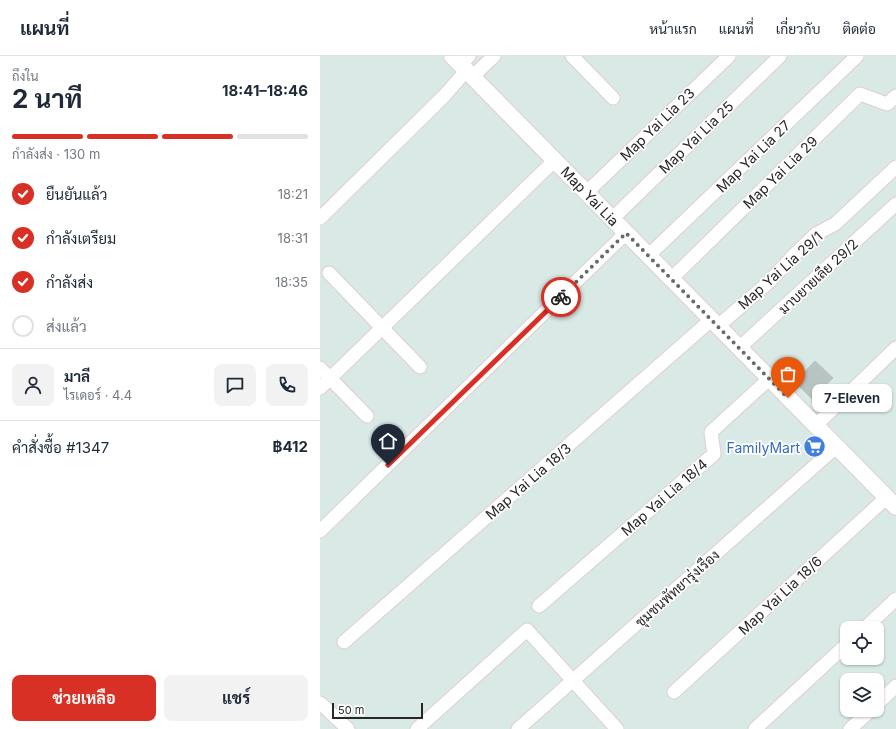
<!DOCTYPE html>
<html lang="th">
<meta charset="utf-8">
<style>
body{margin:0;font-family:Inter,Sarabun,sans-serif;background:#f2f2f3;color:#1f2937;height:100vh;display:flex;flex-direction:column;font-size:15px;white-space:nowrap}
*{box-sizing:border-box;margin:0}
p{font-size:13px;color:#747a83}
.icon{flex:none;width:22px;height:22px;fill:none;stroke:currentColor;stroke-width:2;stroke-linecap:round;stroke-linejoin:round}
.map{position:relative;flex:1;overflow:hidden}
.drawer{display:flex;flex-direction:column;background:#fff;width:320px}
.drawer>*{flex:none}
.buttons{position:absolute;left:520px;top:565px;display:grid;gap:8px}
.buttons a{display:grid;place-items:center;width:44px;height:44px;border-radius:8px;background:#fff;box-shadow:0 1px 3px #0004;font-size:20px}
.scale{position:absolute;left:12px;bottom:10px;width:91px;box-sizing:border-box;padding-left:4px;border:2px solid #272727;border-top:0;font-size:11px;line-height:14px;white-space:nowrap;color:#272727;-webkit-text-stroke:3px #fff;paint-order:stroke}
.pin{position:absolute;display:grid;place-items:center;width:34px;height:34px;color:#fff;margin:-41px -17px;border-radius:50% 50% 50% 0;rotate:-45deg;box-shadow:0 0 4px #0007}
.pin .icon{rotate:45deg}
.courier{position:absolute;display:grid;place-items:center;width:40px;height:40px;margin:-20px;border:3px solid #d93025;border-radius:50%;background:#fff;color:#222;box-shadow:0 1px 5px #0007}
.bubble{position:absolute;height:28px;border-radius:8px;background:#fff;box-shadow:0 1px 3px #0004;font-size:13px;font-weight:700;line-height:28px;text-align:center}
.head em{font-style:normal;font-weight:700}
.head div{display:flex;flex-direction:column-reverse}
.head{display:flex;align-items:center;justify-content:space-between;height:68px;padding:0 12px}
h1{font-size:26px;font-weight:700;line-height:30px}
.bar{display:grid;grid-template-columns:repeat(4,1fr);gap:6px 4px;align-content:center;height:48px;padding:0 12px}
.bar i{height:5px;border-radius:3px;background:#e0e1e3}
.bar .active{background:#d93025}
.bar p{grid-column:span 4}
.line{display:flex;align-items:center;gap:10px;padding:0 12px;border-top:1px solid #e0e1e3}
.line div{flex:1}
.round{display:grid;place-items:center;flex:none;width:42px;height:42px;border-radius:8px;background:#f2f2f3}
ol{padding:0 12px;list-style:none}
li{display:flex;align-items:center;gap:12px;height:44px}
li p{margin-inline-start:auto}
li .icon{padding:4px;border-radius:50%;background:#d93025;color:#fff;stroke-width:4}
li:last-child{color:#747a83}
li i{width:22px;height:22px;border:2px solid #e0e1e3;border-radius:50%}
.primary-button{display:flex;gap:8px;margin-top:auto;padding:8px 12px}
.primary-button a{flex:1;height:46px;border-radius:8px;background:#d93025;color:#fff;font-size:16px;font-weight:700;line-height:46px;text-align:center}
.primary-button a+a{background:#f2f2f3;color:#1f2937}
header{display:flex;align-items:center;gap:24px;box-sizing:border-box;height:56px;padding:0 20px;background:#fff;border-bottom:1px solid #e0e1e3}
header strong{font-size:19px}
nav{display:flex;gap:22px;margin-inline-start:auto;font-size:14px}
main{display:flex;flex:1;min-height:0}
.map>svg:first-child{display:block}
</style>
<header>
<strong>แผนที่</strong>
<nav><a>หน้าแรก</a><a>แผนที่</a><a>เกี่ยวกับ</a><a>ติดต่อ</a></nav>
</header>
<main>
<section class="drawer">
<div class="head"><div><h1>2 นาที</h1><p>ถึงใน</p></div><em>18:41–18:46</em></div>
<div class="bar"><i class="active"></i><i class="active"></i><i class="active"></i><i></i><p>กำลังส่ง · 130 m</p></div>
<ol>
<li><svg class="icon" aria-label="check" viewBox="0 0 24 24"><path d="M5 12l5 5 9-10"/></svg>ยืนยันแล้ว<p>18:21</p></li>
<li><svg class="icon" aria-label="check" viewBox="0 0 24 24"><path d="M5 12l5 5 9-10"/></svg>กำลังเตรียม<p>18:31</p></li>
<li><svg class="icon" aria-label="check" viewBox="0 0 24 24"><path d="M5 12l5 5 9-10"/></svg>กำลังส่ง<p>18:35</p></li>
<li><i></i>ส่งแล้ว</li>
</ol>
<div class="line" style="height:72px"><a class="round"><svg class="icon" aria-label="person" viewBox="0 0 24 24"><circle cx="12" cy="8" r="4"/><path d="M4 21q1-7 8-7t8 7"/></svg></a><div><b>มาลี</b><p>ไรเดอร์ · 4.4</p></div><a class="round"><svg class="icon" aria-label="chat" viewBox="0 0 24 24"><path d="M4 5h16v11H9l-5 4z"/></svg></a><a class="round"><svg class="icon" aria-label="phone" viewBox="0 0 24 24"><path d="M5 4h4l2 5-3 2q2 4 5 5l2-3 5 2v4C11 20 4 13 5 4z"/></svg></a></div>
<div class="line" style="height:52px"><div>คำสั่งซื้อ #1347</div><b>฿412</b></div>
<div class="primary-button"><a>ช่วยเหลือ</a><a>แชร์</a></div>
</section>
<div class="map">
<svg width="576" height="673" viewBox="0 0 576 673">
<rect width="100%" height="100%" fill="#d8e9e6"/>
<path fill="#b8c4c2" stroke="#b2c4c2" d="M495,305L513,322L492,343L475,326Z"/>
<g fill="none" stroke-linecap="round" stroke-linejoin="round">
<defs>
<g id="minor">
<path d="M252,0L293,42"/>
<path d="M141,9L149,0"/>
<path d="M152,21L174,0"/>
<path d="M266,137L409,0"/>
<path d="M0,162L124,40L146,15"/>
<path d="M292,163L460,0"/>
<path d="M328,200L537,0"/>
<path d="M9,217L100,311"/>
<path d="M351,223L540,38L567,48L576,40"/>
<path d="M398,270L449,226L474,199L496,178L515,168L576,111"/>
<path d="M419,292L576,148"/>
<path d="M0,312L47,360"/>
<path d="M0,332L235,104"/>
<path d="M495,370L576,292"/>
<path d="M0,475L306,177"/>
<path d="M219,550L394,398L391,376L449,323"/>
<path d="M545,572L576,543"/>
<path d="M24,586L391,264"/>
<path d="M354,636L566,442"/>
<path d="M0,647L28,673"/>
<path d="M557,648L576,630"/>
<path d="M97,673L207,574L297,673"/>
<path d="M198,673L516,391"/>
<path d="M435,673L527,588"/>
<path d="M530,673L551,654"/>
</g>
<path id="tertiary" d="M132,0L576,451"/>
</defs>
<use href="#minor" stroke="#e0cfce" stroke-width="15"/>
<use href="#tertiary" stroke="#e0cfce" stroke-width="18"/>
<use href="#minor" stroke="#fff" stroke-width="13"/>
<use href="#tertiary" stroke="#fff" stroke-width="16"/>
</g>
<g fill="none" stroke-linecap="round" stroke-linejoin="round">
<path stroke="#656b6a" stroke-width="4" stroke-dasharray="0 7.2" d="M241,241L306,177L468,342"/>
<path stroke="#d93025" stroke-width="5" d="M68,409L241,241"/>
</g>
<defs>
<symbol id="supermarket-disc" viewBox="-11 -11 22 22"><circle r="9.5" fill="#3f7fe0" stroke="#fff"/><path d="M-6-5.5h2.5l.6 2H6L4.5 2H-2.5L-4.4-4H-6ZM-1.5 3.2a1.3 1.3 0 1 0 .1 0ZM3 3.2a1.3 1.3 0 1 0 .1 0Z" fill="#fff"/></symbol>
</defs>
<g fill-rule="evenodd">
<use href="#supermarket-disc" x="482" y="378" width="25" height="25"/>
</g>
<g text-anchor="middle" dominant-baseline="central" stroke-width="3.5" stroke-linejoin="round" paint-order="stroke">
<g font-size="14" fill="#272727" stroke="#fff">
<text transform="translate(337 68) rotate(-44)">Map Yai Lia 23</text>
<text transform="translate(376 81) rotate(-44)">Map Yai Lia 25</text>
<text transform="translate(433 100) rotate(-44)">Map Yai Lia 27</text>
<text transform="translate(460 116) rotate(-44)">Map Yai Lia 29</text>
<text transform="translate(270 140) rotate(46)">Map Yai Lia</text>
<text transform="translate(460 214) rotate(-42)">Map Yai Lia 29/1</text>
<text transform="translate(498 220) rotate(-43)">มาบยายเลีย 29/2</text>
<text transform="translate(208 425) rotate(-41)">Map Yai Lia 18/3</text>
<text transform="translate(344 441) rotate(-41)">Map Yai Lia 18/4</text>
<text transform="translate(357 532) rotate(-42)">ชุมชนพัทยารุ่งเรือง</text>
<text transform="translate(460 539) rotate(-43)">Map Yai Lia 18/6</text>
</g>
<g font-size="14" fill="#366cbe" stroke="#fff" text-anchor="end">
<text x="480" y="391">FamilyMart</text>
</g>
</g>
</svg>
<div class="buttons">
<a><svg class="icon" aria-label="locate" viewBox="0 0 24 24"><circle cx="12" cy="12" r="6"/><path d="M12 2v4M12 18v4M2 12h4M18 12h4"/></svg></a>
<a><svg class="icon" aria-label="layers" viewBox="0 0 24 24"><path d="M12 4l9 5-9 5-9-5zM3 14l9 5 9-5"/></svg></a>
</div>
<div class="scale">50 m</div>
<div class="pin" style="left:468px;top:342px;background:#ea580c"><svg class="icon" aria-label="bag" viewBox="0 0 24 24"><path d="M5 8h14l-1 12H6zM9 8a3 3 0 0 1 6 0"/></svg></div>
<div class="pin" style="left:68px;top:409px;background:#1f2937"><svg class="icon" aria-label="home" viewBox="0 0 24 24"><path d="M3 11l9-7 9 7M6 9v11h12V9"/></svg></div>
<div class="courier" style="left:241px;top:241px"><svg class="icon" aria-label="bike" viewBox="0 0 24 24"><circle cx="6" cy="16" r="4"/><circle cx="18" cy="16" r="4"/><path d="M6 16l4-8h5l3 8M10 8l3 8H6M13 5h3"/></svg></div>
<div class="bubble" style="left:492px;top:328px;width:80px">7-Eleven</div>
</div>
</main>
